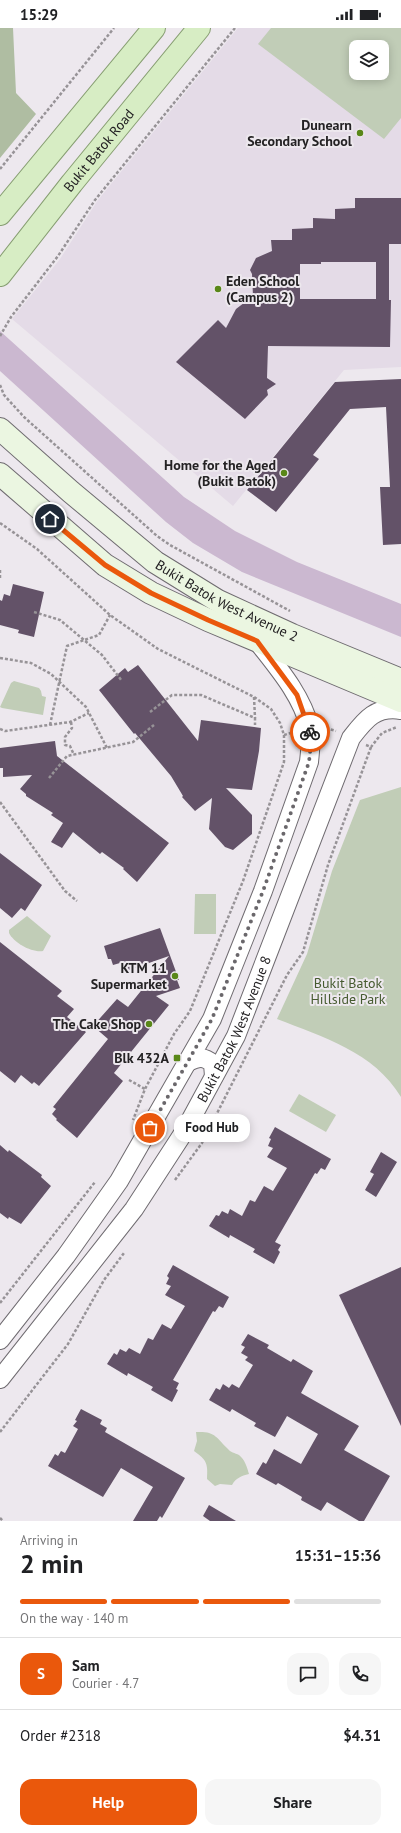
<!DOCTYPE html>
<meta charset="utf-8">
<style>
body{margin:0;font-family:"PT Sans",sans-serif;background:#f6f6f6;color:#202124;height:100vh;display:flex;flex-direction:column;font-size:15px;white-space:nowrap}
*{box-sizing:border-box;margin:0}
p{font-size:13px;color:#757577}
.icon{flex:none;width:22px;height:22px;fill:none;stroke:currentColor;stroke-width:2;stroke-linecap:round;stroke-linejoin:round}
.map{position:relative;height:1493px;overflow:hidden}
.details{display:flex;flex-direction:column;background:#fff;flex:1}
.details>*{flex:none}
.buttons{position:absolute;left:349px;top:12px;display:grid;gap:8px}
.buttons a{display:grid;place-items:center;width:40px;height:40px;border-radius:8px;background:#fff;box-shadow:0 2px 10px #0003;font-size:20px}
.pin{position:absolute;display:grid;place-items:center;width:34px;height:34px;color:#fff;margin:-17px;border:2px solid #fff;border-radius:50%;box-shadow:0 1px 4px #0007}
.courier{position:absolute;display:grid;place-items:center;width:40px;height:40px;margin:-20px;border:3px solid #ea580c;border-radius:50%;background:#fff;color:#222;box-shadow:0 1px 5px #0007}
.bubble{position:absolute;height:28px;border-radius:12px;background:#fff;box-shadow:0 2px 10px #0003;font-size:13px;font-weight:600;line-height:28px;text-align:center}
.overview em{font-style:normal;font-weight:600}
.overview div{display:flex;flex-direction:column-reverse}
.overview{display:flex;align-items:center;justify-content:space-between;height:68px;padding:0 20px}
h1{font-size:26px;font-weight:600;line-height:30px}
.bar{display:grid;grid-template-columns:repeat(4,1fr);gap:6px 4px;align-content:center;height:48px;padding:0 20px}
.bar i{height:5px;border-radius:3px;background:#e0e0e0}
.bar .current{background:#ea580c}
.bar p{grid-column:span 4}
.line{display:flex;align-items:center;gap:10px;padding:0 20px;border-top:1px solid #e0e0e0}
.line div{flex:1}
.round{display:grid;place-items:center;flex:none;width:42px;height:42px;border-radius:12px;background:#f6f6f6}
.cta{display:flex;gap:8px;margin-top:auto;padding:8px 20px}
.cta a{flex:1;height:46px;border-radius:12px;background:#ea580c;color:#fff;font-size:16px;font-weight:600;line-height:46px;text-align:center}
.cta a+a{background:#f6f6f6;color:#202124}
.status{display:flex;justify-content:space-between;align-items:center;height:28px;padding:0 20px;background:#fff;direction:ltr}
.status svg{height:11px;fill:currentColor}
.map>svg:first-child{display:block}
</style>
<div class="status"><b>15:29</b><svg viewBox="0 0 49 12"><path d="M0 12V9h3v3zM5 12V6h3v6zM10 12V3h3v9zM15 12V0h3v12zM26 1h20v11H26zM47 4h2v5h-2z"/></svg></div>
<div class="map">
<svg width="401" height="1493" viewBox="0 0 401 1493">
<rect width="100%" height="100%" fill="#ede8ee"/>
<path fill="#e4dbe7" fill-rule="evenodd" d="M238,0H401V339L344,342L233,478L12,291L60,231L98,172ZM356,19H382V45H356Z"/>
<g fill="#c1cdb7" fill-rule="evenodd">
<path d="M271,0H401V90L384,111L258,16ZM356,19H382V45H356Z"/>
<path d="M14,653L39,660L41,663L42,668L46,669L43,687L2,680L0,679L11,655Z"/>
<path d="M401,759V1069C374,1024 323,1009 277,991L307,926L332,843L360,772Z"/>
<path d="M195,866H216V906H194Z"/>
<path d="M27,888L51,908L43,923C32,925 14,915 9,905V902Z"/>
<path d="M299,1066L336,1087L326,1104L289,1083Z"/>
<path d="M196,1404C215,1403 216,1409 228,1421C230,1424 235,1425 239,1427C245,1432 247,1439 249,1446C241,1448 236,1450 232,1457L220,1456L215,1458L207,1451C208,1436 207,1432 194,1423L197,1413Z"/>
</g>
<path fill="#afbda2" d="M0,0H13L16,65L36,86L0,130Z"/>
<path fill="#cbb8d0" d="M0,303L184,469L235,503L297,534L401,576V609L242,544L193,515L166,494L0,343Z"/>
<g fill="#635268" fill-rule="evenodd">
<path d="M355,170H401V216H389V272H391L390,319L268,318L267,350L276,356L267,362L268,367L245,391L176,334L218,292L226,300L236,281L253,268L252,246L250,242L256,230L272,223L271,212H292V201L313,200V190L335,191V181L355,180ZM321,234H376V271H300V236H321Z"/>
<path d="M401,351V516L383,517L380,459H390L386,379L350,381L313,427L319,431L276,484L247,462L335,354Z"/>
<path d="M13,556L44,564L34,609L18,605L19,602L0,597V572L2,573L4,566L10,568Z"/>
<path d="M138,637L198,713L201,692L261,700L259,723L252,762L226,760L252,787V806L233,822L225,819L209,801L212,770L195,783L182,769L183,768L171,748L135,705L134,706L99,662L125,640L128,644Z"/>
<path d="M55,713L57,728L169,815L137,854L123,841L124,840L102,824L100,826L73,804L62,820L51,814L63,795L51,787L53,785L26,768V766L20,761L32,747L3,749V740H0V720Z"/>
<path d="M0,825L42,857L25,883L21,880L12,890L0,880Z"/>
<path d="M160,900L179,952H177L180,960L156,968L169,977L114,1045L123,1053L77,1110L56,1092L57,1091L52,1086L56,1081L53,1079L108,1011L93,998L117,971L128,979L169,928L123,944L120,935L113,937L111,931H108L104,918Z"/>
<path d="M0,914L62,963L57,968L74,981L67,989L86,1004L39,1058L34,1054L32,1056L21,1047L15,1055L0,1043Z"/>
<path d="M275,1099L331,1131L325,1142L321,1140L317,1146L315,1145L275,1214L281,1217L278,1222L280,1224L274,1236L253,1224L255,1221L230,1207L229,1210L209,1198L216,1187L219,1188L222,1183L228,1186L230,1181L242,1188L250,1172L255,1174L264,1158L273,1163L287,1140L267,1129L273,1120L268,1118L271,1111L269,1110Z"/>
<path d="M0,1117L8,1124L9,1122L42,1147L41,1149L51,1158L21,1196L9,1189L8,1191L0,1185Z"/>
<path d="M381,1124L397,1134L376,1169L365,1162L374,1146L370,1144Z"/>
<path d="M173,1237L229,1269L223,1280L219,1278L215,1284L213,1283L173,1352L179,1355L176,1361L178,1362L172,1374L151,1362L153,1359L128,1345L127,1348L107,1336L114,1325L117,1327L120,1321L126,1324L129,1320L140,1326L148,1310L153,1312L162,1296L171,1301L185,1278L165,1267L171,1258L166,1256L169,1250L167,1248Z"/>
<path d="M401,1239V1398L339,1267Z"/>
<path d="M248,1306L269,1317L267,1320L291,1334L293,1331L313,1343L301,1365L359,1398L344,1422L390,1448L364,1493H359L327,1474L321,1483L301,1472L302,1469L278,1455L276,1457L256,1446L263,1434L266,1436L274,1421L301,1436L318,1406L287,1388L275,1409L254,1398L256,1395L232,1381L230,1384L209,1372L216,1360L220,1362L223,1356L229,1360L232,1356L239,1360L253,1337L245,1332L248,1329L241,1325L245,1319L241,1317Z"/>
<path d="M81,1381L102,1392L100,1396L107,1400L105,1404L185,1450L162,1490L160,1488L157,1493H133L153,1459L121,1440L103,1469L48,1438L55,1426L58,1428L61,1423L65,1425L78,1401L73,1398L77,1393L75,1392Z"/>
<path d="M209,1477L236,1493H210L203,1488Z"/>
</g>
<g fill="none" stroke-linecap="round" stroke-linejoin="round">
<defs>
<g id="street">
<path d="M188,1034C199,1029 204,1028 213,1036L214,1048"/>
<path d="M0,1312L66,1228L119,1153L212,991L263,863L309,734C310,723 312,711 310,700C301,666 278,640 257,613"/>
<path id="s1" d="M0,1351L134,1181L184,1104L236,1008L351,710C365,692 375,678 401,682"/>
</g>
<g id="secondary">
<path id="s2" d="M0,401L71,464L155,534L218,573L292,607L401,652"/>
<path d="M0,446L105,537L151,565L208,592L401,673"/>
</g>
<g id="primary">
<path d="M0,186L154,0"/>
<path id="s3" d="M0,247L72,155L199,0"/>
</g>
</defs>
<use href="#street" stroke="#6f6b70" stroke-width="20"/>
<use href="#secondary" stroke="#6f6b70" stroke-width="24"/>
<use href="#primary" stroke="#879e72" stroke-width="24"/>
<g stroke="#979397" stroke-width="2.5" stroke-dasharray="3 2" stroke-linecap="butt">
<path d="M0,141L114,0"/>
<path d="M0,308L11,289L58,228L95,172L235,0"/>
<path d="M0,357L4,367L24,389L157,508L170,517L290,583"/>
<path d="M0,495L37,521L110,587L158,621L254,669L271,681L280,695L284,707V734L243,853L190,983L174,1006L145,1061L133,1092"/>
<path d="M0,542V550"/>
<path d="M34,584L60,592L102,627L122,653"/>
<path d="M0,630L31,635L51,646L86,679L107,720"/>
<path d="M254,669L255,690"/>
<path d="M150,684L172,667H201L255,690V697"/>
<path d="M71,694L72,700L65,709V717L70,718L74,727"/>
<path d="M50,697L67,618L99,607L110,587"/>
<path d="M326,700L336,703"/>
<path d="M0,701L5,703L70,694L89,685"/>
<path d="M284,707L294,704"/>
<path d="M366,717L371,719L382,705L397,699"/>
<path d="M49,750L67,728L133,714L154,697"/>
<path d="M0,774L65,863L77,873"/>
<path d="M129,1052L145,1061"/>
<path d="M175,1152L202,1115L287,947L303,924L328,837L371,719"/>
<path d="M0,1275L95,1154"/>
<path d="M0,1404L68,1316L104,1252L124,1225"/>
<path d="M0,1490L3,1493"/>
</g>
<use href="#street" stroke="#fff" stroke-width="18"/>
<use href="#secondary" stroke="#ebf6e1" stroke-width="22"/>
<use href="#primary" stroke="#d7edc4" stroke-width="22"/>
</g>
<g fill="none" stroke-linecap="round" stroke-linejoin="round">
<path stroke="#6a676b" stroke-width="4" stroke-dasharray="0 7.2" d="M150,1100L212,991L263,863L309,734L311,715L310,704"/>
<path stroke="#ea580c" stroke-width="5" d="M50,491L105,537L151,565L208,592L257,613L297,667L310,704"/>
</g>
<g fill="#598718" stroke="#ede8ee" stroke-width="1.5">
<circle cx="360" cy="105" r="4"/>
<circle cx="218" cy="261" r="4"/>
<circle cx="284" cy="445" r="4"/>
<circle cx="175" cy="948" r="4"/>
<circle cx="149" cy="996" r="4"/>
<rect x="173" y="1026" width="8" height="8" rx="2"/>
</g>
<g text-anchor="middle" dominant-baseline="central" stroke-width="4" stroke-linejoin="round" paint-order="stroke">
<g font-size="14" font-weight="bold" fill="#242224" stroke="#ede8ee" text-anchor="end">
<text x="352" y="97">Dunearn<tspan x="352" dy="16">Secondary School</tspan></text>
<text x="226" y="253" text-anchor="start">Eden School<tspan x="226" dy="16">(Campus 2)</tspan></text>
<text x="276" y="437">Home for the Aged<tspan x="276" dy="16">(Bukit Batok)</tspan></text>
<text x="167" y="940">KTM 11<tspan x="167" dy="16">Supermarket</tspan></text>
<text x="141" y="996">The Cake Shop</text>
<text x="169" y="1030">Blk 432A</text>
</g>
<g font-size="14" fill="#242224" stroke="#ede8ee">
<text stroke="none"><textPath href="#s3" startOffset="159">Bukit Batok Road</textPath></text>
<text stroke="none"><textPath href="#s2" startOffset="286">Bukit Batok West Avenue 2</textPath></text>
<text stroke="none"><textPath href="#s1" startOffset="423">Bukit Batok West Avenue 8</textPath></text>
</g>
<g font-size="14" fill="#465b30" stroke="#ede8ee">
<text x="348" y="955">Bukit Batok<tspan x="348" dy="16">Hillside Park</tspan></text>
</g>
</g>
</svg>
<div class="buttons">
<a><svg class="icon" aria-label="layers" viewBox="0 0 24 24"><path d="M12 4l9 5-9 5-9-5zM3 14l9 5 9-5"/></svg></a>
</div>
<div class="pin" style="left:150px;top:1100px;background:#ea580c"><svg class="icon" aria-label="bag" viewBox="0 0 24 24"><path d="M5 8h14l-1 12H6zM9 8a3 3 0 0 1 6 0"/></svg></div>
<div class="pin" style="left:50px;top:491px;background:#1f2937"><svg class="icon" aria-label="home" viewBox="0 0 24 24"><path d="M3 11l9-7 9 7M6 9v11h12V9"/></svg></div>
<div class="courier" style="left:310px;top:704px"><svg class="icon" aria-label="bike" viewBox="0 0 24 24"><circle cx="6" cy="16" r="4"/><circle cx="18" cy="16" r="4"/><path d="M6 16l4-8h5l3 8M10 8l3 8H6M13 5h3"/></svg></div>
<div class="bubble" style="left:174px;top:1086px;width:76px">Food Hub</div>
</div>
<section class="details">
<div class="overview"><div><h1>2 min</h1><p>Arriving in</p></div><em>15:31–15:36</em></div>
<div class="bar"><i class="current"></i><i class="current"></i><i class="current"></i><i></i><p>On the way · 140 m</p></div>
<div class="line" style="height:72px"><b class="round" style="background:#ea580c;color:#fff">S</b><div><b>Sam</b><p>Courier · 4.7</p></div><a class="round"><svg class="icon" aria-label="chat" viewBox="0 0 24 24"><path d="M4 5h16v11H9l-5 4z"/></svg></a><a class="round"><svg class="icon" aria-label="phone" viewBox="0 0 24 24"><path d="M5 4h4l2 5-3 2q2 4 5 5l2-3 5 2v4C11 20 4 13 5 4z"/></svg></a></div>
<div class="line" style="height:52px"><div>Order #2318</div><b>$4.31</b></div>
<div class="cta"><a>Help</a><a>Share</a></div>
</section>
